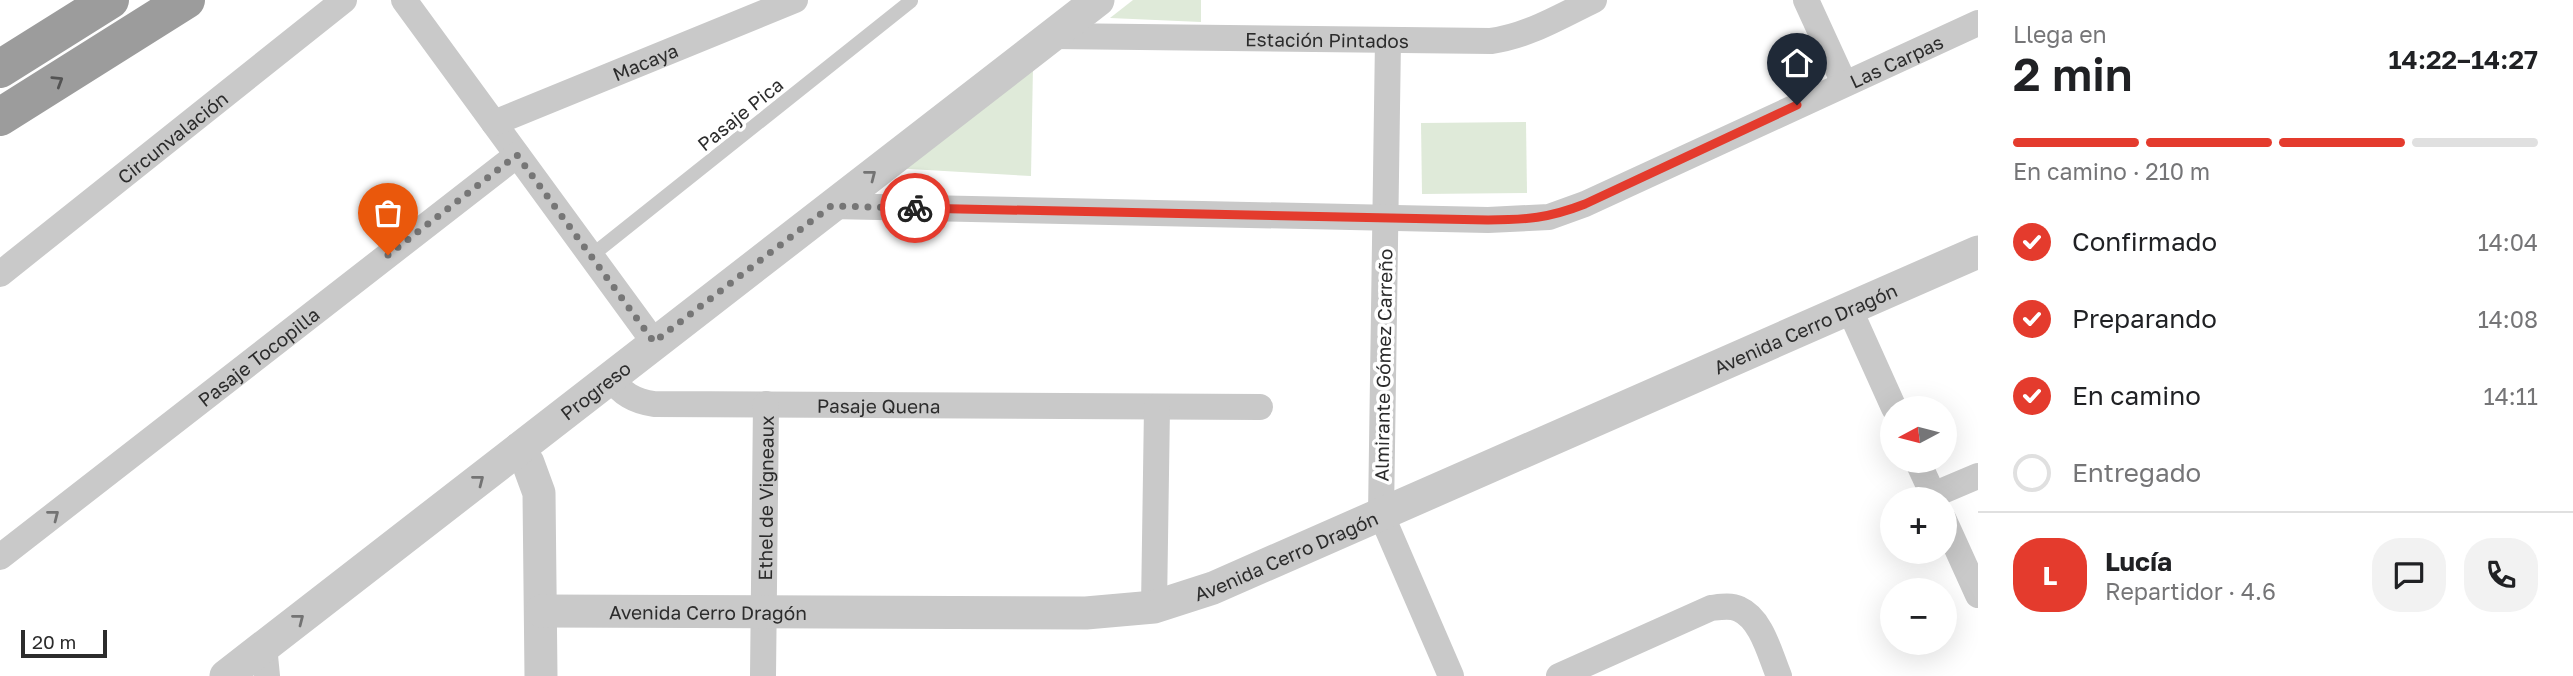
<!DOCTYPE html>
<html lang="es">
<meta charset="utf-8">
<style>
body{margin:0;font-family:"Golos Text",sans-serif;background:#f2f2f2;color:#202124;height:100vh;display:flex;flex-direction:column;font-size:26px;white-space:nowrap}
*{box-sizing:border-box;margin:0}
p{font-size:23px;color:#757577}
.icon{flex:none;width:38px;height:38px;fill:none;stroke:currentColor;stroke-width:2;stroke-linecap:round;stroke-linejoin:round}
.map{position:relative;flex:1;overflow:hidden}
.side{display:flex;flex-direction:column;background:#fff;width:595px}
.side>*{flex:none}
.needle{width:46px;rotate:263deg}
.controls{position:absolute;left:1880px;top:396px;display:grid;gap:14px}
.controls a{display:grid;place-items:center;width:77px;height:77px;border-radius:50%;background:#fff;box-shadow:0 7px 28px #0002;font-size:35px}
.scale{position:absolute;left:21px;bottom:18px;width:86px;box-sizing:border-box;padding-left:7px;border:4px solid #2c2c2c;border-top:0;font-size:19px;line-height:24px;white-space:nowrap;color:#2c2c2c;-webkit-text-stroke:5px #fff;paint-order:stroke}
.pin{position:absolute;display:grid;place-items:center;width:60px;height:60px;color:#fff;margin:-72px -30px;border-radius:50% 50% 50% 0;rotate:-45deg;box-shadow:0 0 7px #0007}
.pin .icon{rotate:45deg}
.courier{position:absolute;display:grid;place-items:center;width:70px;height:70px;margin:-35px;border:5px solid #e43b2d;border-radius:50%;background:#fff;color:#222;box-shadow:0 2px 9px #0007}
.overview em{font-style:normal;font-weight:600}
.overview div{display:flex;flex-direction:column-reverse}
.overview{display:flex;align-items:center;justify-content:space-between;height:119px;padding:0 35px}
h1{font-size:46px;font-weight:600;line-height:52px}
.bar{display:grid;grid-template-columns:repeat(4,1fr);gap:10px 7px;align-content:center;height:84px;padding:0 35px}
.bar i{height:9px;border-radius:5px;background:#e0e0e0}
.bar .current{background:#e43b2d}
.bar p{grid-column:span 4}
.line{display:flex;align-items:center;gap:18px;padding:0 35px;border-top:2px solid #e0e0e0}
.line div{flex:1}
.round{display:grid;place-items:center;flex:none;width:74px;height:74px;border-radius:28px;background:#f2f2f2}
ol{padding:0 35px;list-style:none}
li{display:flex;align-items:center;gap:21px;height:77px}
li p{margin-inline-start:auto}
li .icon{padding:7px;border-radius:50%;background:#e43b2d;color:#fff;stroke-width:4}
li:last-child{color:#757577}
li i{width:38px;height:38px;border:4px solid #e0e0e0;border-radius:50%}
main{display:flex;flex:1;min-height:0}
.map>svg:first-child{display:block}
</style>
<main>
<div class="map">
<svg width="1978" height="676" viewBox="0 0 1978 676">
<rect width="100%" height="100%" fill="#fff"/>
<g fill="#dfead9">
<path d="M1133,0H1201V22L1110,18Z"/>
<path d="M1033,66L1031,176L892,168Z"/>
<path d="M1526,122L1527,193L1422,194L1421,123Z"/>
</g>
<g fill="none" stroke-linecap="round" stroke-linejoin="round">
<path stroke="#c9c9c9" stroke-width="14" d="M591,256L911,1"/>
<g stroke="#c9c9c9" stroke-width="26">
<path d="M404,0L654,342"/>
<path d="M1806,0L1844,83"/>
<path id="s1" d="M1052,36L1491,41C1528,36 1561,16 1594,0"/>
<path d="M1388,40L1381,514L1451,676"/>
<path id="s2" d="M494,123L795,0"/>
<path id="s3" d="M831,206L1488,220L1549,217L1585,204L1978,23"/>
<path id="s4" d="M0,274L344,0"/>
<path d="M1849,308L1894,408"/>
<path id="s5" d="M610,377C622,394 634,401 654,404L1260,407"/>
<path d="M1917,460L1935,499"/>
<path d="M1933,495L1978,476"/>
<path d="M1944,520L1978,595"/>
<path id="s6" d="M0,557L517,155"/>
<path d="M1154,607L1157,407"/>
<path d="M264,646L267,676"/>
<path id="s7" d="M763,676L766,404"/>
<path d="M1559,676L1711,608C1720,607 1731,605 1739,609C1762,619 1770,655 1779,676"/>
</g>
<g stroke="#c9c9c9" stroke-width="33">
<path d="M519,449L528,463L539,493L541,676"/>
<path id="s8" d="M542,611L1086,613L1154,607L1213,588L1978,252"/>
<path id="s9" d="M226,676L1098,0"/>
</g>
<g stroke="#9c9c9c" stroke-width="38">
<path d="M0,69L110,0"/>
<path d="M0,117L186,0"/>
</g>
</g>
<defs><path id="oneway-chevron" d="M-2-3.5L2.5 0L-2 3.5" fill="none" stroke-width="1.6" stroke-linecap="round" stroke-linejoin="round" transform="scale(1.75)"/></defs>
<use stroke="#535353" href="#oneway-chevron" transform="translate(58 81) rotate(-32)"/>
<g stroke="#737373">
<use href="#oneway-chevron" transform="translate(871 175) rotate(-38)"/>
<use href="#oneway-chevron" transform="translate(479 480) rotate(-38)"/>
<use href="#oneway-chevron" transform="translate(54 515) rotate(-38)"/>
<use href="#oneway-chevron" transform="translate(299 619) rotate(-38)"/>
</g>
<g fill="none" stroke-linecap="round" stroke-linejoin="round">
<path stroke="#767676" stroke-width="7" stroke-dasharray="0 12.6" d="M388,255L517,155L654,342L831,206L915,208"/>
<path stroke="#e43b2d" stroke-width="9" d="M915,208L1488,220C1526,220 1549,218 1585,204L1797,105"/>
</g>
<g text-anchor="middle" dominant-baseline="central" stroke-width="7" stroke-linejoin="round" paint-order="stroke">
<g font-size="19" fill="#2c2c2c" stroke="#fff">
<text stroke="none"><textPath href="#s1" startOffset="275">Estación Pintados</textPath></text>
<text stroke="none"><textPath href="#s3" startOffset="1099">Las Carpas</textPath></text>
<text stroke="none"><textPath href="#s2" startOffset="163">Macaya</textPath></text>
<text transform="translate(740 114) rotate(-39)">Pasaje Pica</text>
<text stroke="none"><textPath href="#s4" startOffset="220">Circunvalación</textPath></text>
<text stroke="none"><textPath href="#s8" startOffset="1321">Avenida Cerro Dragón</textPath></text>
<text stroke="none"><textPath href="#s6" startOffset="327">Pasaje Tocopilla</textPath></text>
<text transform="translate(1383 365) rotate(-89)">Almirante Gómez Carreño</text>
<text stroke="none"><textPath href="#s9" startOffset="467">Progreso</textPath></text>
<text stroke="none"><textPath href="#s5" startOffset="278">Pasaje Quena</textPath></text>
<text stroke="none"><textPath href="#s7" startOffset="178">Ethel de Vigneaux</textPath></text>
<text stroke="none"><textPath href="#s8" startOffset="754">Avenida Cerro Dragón</textPath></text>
<text stroke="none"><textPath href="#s8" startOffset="166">Avenida Cerro Dragón</textPath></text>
</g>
</g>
</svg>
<div class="controls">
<a><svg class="needle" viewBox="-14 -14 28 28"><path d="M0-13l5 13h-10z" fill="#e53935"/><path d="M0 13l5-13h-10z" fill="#757577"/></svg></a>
<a>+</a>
<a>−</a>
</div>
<div class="scale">20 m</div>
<div class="pin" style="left:388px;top:255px;background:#ea580c"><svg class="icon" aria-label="bag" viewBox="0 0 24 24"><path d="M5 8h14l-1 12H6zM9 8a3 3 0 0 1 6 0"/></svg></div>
<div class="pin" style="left:1797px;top:105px;background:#1f2937"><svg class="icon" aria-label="home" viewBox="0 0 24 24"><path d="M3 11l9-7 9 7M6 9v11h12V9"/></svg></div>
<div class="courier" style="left:915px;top:208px"><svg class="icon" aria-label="bike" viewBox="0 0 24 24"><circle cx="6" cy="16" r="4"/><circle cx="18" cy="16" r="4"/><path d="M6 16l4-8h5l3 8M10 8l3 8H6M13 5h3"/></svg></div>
</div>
<section class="side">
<div class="overview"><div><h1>2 min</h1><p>Llega en</p></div><em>14:22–14:27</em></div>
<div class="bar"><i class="current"></i><i class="current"></i><i class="current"></i><i></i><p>En camino · 210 m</p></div>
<ol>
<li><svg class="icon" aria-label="check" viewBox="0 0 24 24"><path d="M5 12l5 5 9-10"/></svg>Confirmado<p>14:04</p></li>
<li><svg class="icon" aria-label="check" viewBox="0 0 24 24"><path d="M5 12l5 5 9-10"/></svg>Preparando<p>14:08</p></li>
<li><svg class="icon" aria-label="check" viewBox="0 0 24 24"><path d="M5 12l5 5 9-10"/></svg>En camino<p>14:11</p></li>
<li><i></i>Entregado</li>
</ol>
<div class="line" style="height:126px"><b class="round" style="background:#e43b2d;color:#fff">L</b><div><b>Lucía</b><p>Repartidor · 4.6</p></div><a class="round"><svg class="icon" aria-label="chat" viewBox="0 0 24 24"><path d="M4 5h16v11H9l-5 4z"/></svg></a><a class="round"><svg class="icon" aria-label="phone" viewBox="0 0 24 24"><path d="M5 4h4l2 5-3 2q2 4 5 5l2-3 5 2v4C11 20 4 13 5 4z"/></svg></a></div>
</section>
</main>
